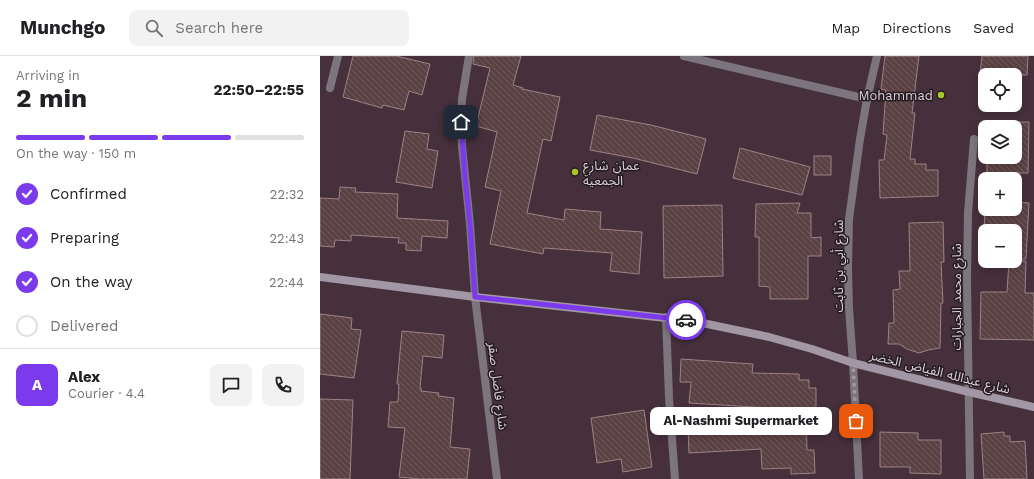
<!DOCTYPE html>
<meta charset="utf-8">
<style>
body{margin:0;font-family:"Work Sans","Noto Sans Arabic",sans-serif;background:#f2f2f2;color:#202124;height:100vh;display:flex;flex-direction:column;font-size:15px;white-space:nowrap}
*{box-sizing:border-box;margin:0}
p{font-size:13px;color:#757577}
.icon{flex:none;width:22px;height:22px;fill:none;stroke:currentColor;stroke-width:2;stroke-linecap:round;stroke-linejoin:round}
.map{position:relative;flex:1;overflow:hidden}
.sheet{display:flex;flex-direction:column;background:#fff;width:320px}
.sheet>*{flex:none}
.tools{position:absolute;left:658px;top:12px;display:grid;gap:8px}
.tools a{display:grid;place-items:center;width:44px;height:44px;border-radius:8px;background:#fff;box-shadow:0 2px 6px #0003;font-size:20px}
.pin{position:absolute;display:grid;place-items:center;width:34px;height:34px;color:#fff;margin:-17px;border-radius:8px;box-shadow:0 2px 6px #0006}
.courier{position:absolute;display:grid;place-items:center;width:40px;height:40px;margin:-20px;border:3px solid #7c3aed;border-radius:50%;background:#fff;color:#222;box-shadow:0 1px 5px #0007}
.bubble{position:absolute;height:28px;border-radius:8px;background:#fff;box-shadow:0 2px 6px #0003;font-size:13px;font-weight:700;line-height:28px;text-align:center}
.overview em{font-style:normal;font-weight:700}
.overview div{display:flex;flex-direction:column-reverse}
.overview{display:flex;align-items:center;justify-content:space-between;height:68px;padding:0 16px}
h1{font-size:26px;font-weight:700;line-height:30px}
.bar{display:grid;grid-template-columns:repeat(4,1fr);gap:6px 4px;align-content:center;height:48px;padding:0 16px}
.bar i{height:5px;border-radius:3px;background:#e0e0e0}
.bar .current{background:#7c3aed}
.bar p{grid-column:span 4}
.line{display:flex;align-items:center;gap:10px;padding:0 16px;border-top:1px solid #e0e0e0}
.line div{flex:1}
.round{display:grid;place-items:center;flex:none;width:42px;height:42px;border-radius:8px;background:#f2f2f2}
ol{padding:0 16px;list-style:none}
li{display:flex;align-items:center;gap:12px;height:44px}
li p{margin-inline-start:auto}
li .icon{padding:4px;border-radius:50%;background:#7c3aed;color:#fff;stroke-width:4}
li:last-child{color:#757577}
li i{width:22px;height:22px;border:2px solid #e0e0e0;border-radius:50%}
header{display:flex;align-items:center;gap:24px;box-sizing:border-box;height:56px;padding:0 20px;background:#fff;border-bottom:1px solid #e0e0e0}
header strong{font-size:19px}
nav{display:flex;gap:22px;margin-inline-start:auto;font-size:14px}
.search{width:280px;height:36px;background:#f2f2f2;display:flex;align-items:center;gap:10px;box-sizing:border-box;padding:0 14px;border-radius:8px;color:#757577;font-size:15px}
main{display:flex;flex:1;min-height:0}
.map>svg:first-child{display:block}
</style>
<header>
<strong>Munchgo</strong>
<div class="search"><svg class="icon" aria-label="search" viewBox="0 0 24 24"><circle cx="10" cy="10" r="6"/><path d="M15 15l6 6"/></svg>Search here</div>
<nav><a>Map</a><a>Directions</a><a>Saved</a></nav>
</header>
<main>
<section class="sheet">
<div class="overview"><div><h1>2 min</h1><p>Arriving in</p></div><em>22:50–22:55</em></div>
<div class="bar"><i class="current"></i><i class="current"></i><i class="current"></i><i></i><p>On the way · 150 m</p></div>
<ol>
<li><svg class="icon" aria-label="check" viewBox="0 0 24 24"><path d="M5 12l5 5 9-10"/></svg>Confirmed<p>22:32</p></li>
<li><svg class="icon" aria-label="check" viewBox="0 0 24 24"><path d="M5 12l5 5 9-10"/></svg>Preparing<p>22:43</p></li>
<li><svg class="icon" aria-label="check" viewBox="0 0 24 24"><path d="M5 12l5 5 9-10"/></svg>On the way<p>22:44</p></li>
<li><i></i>Delivered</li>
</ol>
<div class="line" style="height:72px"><b class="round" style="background:#7c3aed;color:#fff">A</b><div><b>Alex</b><p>Courier · 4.4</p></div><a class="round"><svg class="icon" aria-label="chat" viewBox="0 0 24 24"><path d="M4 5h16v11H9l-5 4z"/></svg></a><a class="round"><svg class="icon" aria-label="phone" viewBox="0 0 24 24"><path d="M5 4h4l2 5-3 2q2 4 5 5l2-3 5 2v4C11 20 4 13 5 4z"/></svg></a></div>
</section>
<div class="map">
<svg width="714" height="423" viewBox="0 0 714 423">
<defs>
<pattern id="building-back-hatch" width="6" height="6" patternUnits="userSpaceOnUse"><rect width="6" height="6" fill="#5a4143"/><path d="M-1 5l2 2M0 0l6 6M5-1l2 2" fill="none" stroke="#715b5d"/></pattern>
</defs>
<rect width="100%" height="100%" fill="#45303c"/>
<g fill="url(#building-back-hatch)" stroke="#9f8285">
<path d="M33,0H76L110,8L102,39L89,35L84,54L63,49L62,52L23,41Z"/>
<path d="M154,0H201L193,29L203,32L202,33L240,41L231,85L223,83L207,157L244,164L245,153L281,156L280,173L322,176L319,218L290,215L292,197L224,192L223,198L170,188L181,135L165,131L177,76L156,70L170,12L153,8Z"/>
<path d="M565,0H599L592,57H595L590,103H595V108H606V114H618V140L560,142L559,104H564L567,79L563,78L566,34L561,33Z"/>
<path d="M662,0H708L707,19H660Z"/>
<path d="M277,59L331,69L386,83L377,118L313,102L270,94Z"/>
<path d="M695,66H709L708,117H667V101H695Z"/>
<path d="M85,75L109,78L107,93L118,95L112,132L76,126Z"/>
<path d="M420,92L490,111L482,139L413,122Z"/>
<rect x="494" y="100" width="17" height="19"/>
<path d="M20,131L36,132L35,136L78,138L77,162L128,165L127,182L102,180L101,195L86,194V187H78L79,182L31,179V185L15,184L14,191L0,190V142L19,143Z"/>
<path d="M695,146L709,147L706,203H695V175H664L665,153H695Z"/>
<path d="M480,147L477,157H491V182L501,181V200H488V243H450V231L439,230V181H435L436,148Z"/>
<path d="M402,149L403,220L344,222L343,150Z"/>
<path d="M623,166L624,206H621L623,247H621L620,292L608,294L599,297L587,293L579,288H568L569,267H574L573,234L580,233L579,215H590L589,167Z"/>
<path d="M689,205H706L705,237H714V284L660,283L661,236H687Z"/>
<path d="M0,258L32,262L31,273L41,274L34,322L0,318Z"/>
<path d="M82,275L124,279L122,302L103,300L100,332H101V335L119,337L118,340L134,342L130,391L150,393L147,423H99L79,421L85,372L68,371L70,346H78L79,328H77Z"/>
<path d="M361,303L433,308L432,317L479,318V324H489V332H496V359H486L487,394H494L495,417L471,418V412L442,413L441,393L369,397L368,372L450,366V352L369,347L371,326H360Z"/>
<path d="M0,343L33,344L30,423H0Z"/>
<path d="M324,354L332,411L303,416L301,403L277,407L271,362Z"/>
<path d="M560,376L598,377V384H621V418L590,417V411H560Z"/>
<path d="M684,376V380H690V386L705,385L707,423H664L661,378Z"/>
</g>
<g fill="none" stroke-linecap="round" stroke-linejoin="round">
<g stroke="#7c757e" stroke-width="8">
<path d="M149,0L142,43L141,66L142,90L150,168L155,241L177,423"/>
<path d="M364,0L547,43"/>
<path d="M10,32L18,0"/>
<path d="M346,261L349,342L355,423"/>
<path d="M539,423L533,307L529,252L528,212L529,163L540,83L547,43L557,0"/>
<path d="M650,423L647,224L648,157L654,83"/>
</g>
<path stroke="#a297a5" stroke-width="8" d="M0,221L155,241L373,265L449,281L492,293L533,307L649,336L714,351"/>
</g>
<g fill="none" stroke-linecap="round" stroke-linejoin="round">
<path stroke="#a6979f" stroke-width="4" stroke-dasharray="0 7.2" d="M366,264C423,272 479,288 533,307L536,365"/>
<path stroke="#7c3aed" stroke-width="5" d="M141,66L145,122L150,168L155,241L366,264"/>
</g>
<g fill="#a5c822" stroke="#251c21" stroke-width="1.5">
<circle cx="621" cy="39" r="4"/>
<circle cx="255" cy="116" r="4"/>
</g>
<g text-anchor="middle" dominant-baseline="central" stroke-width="3" stroke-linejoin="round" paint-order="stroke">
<g font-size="13" fill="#dbced4" stroke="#251c21" text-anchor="end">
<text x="613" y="39">Mohammad</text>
<text x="263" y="109" text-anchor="start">عمان شارع<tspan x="263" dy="15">الجمعية</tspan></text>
</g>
<g font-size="13" fill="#dbced4" stroke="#251c21">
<text transform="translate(518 210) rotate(-90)">شارع أبي بن ثابت</text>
<text transform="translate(636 241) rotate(-90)">شارع محمد الجبارات</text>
<text transform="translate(620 316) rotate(14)">شارع عبدالله الفياض الخضر</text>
<text transform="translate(178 330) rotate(83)">شارع فاضل صقر</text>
</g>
</g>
</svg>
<div class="tools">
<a><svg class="icon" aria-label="locate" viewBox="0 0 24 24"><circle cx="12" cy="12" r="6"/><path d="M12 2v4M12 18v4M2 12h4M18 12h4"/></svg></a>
<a><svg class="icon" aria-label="layers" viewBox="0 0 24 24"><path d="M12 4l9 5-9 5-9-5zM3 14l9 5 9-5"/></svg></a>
<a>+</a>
<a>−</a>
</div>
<div class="pin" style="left:536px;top:365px;background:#ea580c"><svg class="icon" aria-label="bag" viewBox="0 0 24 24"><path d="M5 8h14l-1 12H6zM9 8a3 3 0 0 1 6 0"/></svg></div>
<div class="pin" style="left:141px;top:66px;background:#1f2937"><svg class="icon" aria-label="home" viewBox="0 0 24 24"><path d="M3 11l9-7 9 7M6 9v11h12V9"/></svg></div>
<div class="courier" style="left:366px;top:264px"><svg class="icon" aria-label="car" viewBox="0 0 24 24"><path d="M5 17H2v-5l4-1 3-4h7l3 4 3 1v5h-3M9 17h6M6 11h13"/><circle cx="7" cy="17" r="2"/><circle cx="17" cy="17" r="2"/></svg></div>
<div class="bubble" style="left:330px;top:351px;width:182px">Al-Nashmi Supermarket</div>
</div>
</main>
